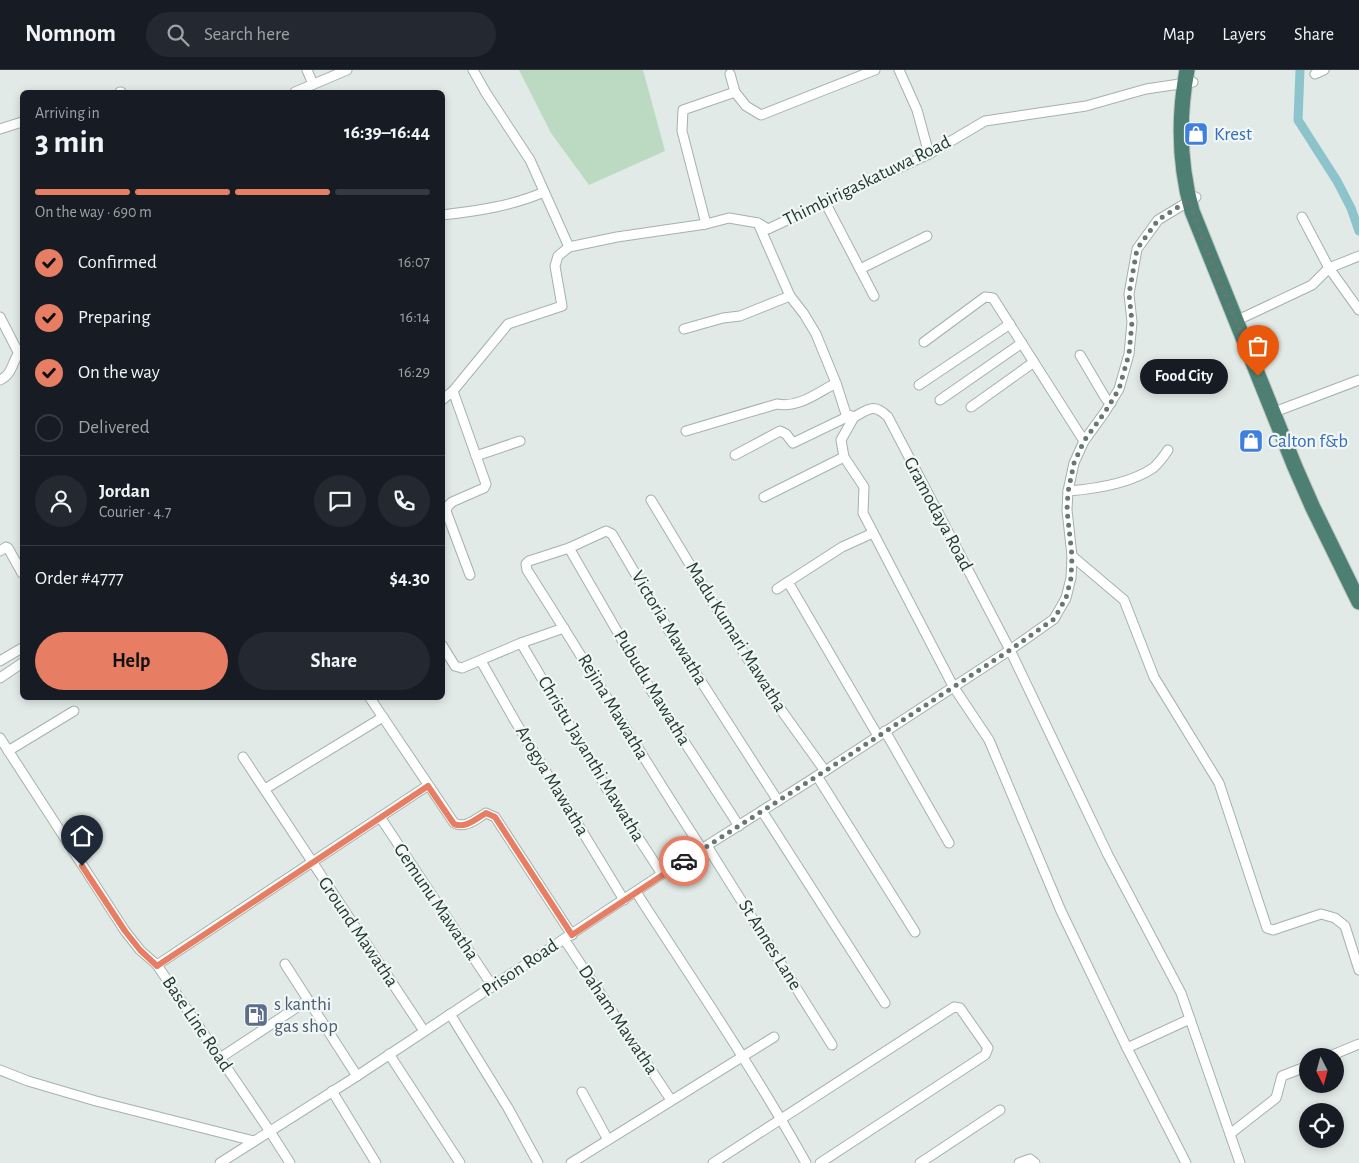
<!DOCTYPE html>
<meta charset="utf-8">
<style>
body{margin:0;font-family:"Alegreya Sans",sans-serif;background:#242831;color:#f1f3f6;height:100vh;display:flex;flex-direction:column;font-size:19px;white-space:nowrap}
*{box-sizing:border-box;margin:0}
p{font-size:16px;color:#9ea1a6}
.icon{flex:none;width:28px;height:28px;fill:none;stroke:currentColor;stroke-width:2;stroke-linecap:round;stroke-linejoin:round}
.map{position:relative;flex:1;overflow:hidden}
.panel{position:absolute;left:20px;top:20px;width:425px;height:610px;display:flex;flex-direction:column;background:#171b24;border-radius:8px;box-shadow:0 2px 8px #0003}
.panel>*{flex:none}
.needle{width:32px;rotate:174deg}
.controls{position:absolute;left:1299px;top:978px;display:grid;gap:10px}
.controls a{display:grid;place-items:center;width:45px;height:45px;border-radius:50%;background:#171b24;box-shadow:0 2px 8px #0003;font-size:25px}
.pin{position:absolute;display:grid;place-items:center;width:42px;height:42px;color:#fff;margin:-51px -21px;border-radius:50% 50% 50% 0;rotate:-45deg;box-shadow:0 0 5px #0007}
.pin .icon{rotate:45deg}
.courier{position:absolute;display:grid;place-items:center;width:50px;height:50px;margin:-25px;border:4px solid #e77e63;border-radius:50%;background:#fff;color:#222;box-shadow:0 1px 6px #0007}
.bubble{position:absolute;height:35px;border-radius:18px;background:#171b24;box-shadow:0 2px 8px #0003;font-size:16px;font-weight:700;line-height:35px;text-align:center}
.head em{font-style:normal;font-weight:700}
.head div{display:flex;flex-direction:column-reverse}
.head{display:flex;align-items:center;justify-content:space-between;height:85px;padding:0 15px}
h1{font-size:32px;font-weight:700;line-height:38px}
.bar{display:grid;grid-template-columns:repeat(4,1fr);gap:8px 5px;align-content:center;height:60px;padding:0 15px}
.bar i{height:6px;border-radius:4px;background:#363941}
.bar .current{background:#e77e63}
.bar p{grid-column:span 4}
.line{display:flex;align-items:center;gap:12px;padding:0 15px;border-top:1px solid #363941}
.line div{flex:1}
.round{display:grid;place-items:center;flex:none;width:52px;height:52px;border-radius:26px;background:#242831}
ol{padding:0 15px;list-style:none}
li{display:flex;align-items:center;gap:15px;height:55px}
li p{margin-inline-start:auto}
li .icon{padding:5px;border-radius:50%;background:#e77e63;color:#111;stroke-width:4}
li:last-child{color:#9ea1a6}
li i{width:28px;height:28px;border:2px solid #363941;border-radius:50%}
.action{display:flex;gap:10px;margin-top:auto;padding:10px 15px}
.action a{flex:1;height:58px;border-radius:30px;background:#e77e63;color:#111;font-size:20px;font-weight:700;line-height:58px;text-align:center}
.action a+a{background:#242831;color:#f1f3f6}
header{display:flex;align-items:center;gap:30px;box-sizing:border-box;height:70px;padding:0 25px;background:#171b24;border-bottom:1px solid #363941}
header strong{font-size:24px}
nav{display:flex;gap:28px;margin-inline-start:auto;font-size:18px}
.search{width:350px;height:45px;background:#242831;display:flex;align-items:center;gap:12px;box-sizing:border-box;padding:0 18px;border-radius:28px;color:#9ea1a6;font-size:19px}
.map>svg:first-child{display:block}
</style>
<header>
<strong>Nomnom</strong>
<div class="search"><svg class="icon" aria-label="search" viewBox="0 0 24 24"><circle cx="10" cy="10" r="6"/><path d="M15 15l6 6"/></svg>Search here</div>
<nav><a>Map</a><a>Layers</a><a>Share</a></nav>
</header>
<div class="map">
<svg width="1359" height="1093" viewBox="0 0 1359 1093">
<rect width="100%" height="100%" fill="#e1eae6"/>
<path fill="#bcdac2" d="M519,0H643L665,81L589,115L551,63Z"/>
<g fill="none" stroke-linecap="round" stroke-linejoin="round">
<path stroke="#8dc4cb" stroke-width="9" d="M1300,0L1298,50L1337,111L1351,138L1359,161"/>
<defs>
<g id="minor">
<path d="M307,0L313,14"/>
<path d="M473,0L486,23L530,90L569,177L617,167L706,154L729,148L758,153L768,159L929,84L985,51L1086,36L1146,19L1193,12"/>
<path d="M899,0L917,40L929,84"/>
<path d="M1315,4L1324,0"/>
<path d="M120,22H121"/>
<path d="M295,22L347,0"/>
<path d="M735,22L746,36L761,45L875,0"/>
<path d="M0,59L22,52"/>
<path d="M825,132L874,226"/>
<path d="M442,145C477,141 512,136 544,122"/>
<path d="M1302,147L1329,198L1359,186"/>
<path d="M758,153L790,226L804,244L816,264L836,313L846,344L854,347C869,339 874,333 888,347L1010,580L1108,785L1181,923L1240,1093"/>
<path d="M706,154L682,61L683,40L735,22L730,4"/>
<path d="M860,199L927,166"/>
<path d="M0,247L18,282"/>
<path d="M1242,248L1312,215L1329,198L1359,240"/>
<path d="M684,259L723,248L740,246L790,226"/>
<path d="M924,272L985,227L993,228L1084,371"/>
<path d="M1080,285L1106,329L1111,333"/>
<path d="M0,310C14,304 12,288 22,279"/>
<path d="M919,315L1010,254"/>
<path d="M453,321L486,414L484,418L452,432L448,436L446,441L470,505"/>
<path d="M442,330L453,321L508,254L562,236L555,196L558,186L569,177"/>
<path d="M940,330L1022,273"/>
<path d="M971,337L1034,292"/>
<path d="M1277,341L1359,310"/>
<path d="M854,347L841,370L844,387L864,417L863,443L953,616L989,670L1061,841L1127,978L1186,1093"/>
<path d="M686,361L777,334C799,338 817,323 836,313"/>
<path d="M735,385L780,361L786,364L793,373L849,346"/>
<path d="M476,386L520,371"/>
<path d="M1068,421C1094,419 1131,413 1153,398C1159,393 1164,386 1168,380"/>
<path d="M764,427L844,387"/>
<path d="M651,430L733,566L779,637L825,701"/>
<path d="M569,478L654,625L739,756"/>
<path d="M0,481L6,477L8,478L22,503"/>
<path d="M1072,486L1124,530L1154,607L1219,713L1267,858L1273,860L1321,844L1335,848L1345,856L1359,900"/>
<path d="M788,512L878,666"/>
<path d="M777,519L842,477L873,463"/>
<path d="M521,573L611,726L662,804"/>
<path d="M442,575L455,596L462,598L521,573L564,558"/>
<path d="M0,591L22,578"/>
<path d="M481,591L515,651L624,830"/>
<path d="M0,608L22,593"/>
<path d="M370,628L454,753C465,759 476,749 486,743L495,747L572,865"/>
<path d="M885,661L949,773"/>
<path d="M0,668L125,861L140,880L157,895L269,1060L290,1093"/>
<path d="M8,681L74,641"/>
<path d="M243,687L424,961"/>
<path d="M817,706L915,862"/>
<path d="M265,719L383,647"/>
<path d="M762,741L885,933"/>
<path d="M380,747L493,917"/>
<path d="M707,776L832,975"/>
<path d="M702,779C642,687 586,592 527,500L526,494L529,491L569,478L606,461L612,464L672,566L778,731"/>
<path d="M636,822C694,912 754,1000 806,1093"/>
<path d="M564,869L671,1030"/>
<path d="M285,894L357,1006"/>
<path d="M157,895L427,716"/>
<path d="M450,944L508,1038L538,1093"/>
<path d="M1127,978L1190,949"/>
<path d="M389,984L460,1093"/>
<path d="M1330,986L1359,974"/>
<path d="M220,988L308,930"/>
<path d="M0,1000L28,1011L96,1031L254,1071"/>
<path d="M332,1021L376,1093"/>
<path d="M582,1022L608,1070"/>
<path d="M1230,1064L1276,1028L1282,1006L1308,996"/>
<path d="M220,1093L357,1006L662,804L825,701L1010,580L1054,549L1066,528L1071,508L1072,486L1067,440L1068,421L1074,393L1084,371L1105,342L1119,319L1129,284L1132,252L1129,224L1137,179L1158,150L1196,127"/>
<path d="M571,1093L774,967"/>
<path d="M713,1093L954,937L960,938L988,978L985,985L820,1093"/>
<path d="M920,1093L1000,1040"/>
<path d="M1019,1093L1030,1089L1035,1093"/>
</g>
<path id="trunk" d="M1187,0C1178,48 1179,94 1192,141L1295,397L1313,438L1359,532"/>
</defs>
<use href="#minor" stroke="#a4b2ad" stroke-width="11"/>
<use href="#trunk" stroke="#bdc4c2" stroke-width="17"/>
<use href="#minor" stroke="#fff" stroke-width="9"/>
<use href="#trunk" stroke="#4d8072" stroke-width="15"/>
</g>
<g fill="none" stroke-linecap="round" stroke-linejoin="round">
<path stroke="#667872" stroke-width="5" stroke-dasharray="0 9" d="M684,791L825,701L1010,580L1054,549L1066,528L1071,508L1072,486L1067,440L1068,422L1074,393L1084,371L1105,342L1119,319L1129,284L1132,252L1129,224L1137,179L1158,150L1189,130L1196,152L1258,306"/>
<path stroke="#e77e63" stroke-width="6" d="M82,796L125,861L140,880L157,896L428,716L454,754C465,759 476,749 486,743L495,747L572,865L684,791"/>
</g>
<defs>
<symbol id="shop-square" viewBox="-11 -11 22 22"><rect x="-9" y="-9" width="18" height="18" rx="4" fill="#3f7fe0" stroke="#f1f7f4"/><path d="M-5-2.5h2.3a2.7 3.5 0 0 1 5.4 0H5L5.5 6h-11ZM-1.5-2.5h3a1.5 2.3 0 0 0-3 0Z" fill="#fff"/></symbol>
<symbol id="fuel-square" viewBox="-11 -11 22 22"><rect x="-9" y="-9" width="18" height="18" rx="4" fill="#5c6f8a" stroke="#f1f7f4"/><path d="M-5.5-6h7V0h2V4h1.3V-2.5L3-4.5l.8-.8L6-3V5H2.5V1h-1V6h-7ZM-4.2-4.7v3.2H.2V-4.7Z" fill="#fff"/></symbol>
</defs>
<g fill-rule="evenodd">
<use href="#shop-square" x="1182" y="50" width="28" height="28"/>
<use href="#shop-square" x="1237" y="357" width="28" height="28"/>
<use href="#fuel-square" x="242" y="931" width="28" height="28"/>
</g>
<g text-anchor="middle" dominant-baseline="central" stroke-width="4.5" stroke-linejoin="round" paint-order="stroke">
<g font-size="19" fill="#366cbe" stroke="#f1f7f4" text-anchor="start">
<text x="1214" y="64">Krest</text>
<text x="1268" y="371">Calton f&amp;b</text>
</g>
<g font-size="19" fill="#233a33" stroke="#f1f7f4">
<text transform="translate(867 111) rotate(-26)">Thimbirigaskatuwa Road</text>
<text transform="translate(938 444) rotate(62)">Gramodaya Road</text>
<text transform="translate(669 558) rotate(59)">Victoria Mawatha</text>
<text transform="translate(736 567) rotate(58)">Madu Kumari Mawatha</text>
<text transform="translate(652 618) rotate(59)">Pubudu Mawatha</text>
<text transform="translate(613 637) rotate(59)">Rejina Mawatha</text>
<text transform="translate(591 689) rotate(59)">Christu Jayanthi Mawatha</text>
<text transform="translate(552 711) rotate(59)">Arogya Mawatha</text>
<text transform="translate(436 832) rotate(56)">Gemunu Mawatha</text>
<text transform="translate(358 862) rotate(56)">Ground Mawatha</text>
<text transform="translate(770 875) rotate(58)">St Annes Lane</text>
<text transform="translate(520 898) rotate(-34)">Prison Road</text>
<text transform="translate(618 950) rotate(56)">Daham Mawatha</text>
<text transform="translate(197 954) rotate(56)">Base Line Road</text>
</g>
<g font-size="19" fill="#4e5e75" stroke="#f1f7f4" text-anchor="start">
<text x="274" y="934">s kanthi<tspan x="274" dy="22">gas shop</tspan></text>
</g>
</g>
</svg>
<div class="controls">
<a><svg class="needle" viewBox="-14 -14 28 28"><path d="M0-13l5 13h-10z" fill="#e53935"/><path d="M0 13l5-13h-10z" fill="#9ea1a6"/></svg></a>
<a><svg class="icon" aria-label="locate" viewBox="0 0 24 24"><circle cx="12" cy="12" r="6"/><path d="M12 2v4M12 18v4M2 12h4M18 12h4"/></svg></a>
</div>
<div class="pin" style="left:1258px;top:306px;background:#ea580c"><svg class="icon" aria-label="bag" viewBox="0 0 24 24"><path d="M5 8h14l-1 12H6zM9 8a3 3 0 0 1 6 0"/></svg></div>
<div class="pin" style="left:82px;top:796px;background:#1f2937"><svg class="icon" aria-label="home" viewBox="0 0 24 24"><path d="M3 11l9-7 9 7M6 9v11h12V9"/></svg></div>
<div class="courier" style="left:684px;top:791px"><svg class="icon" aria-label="car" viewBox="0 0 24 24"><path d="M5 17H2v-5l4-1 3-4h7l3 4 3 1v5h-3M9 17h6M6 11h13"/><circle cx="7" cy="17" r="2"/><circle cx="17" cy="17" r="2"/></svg></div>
<div class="bubble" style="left:1140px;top:289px;width:88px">Food City</div>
<section class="panel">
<div class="head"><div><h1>3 min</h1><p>Arriving in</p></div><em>16:39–16:44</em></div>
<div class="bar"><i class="current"></i><i class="current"></i><i class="current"></i><i></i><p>On the way · 690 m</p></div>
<ol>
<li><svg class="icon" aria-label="check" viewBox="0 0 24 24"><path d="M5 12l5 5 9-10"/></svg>Confirmed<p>16:07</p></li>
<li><svg class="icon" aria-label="check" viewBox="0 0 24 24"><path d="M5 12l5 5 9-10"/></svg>Preparing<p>16:14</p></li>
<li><svg class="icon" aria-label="check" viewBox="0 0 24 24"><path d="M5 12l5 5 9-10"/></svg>On the way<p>16:29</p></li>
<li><i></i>Delivered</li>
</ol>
<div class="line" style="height:90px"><a class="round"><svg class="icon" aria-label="person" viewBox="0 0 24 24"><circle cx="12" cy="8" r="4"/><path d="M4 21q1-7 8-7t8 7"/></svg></a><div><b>Jordan</b><p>Courier · 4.7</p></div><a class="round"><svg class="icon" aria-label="chat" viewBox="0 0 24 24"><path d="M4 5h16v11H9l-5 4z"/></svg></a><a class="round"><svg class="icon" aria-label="phone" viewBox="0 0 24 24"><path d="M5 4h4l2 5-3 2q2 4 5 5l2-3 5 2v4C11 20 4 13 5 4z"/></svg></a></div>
<div class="line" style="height:65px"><div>Order #4777</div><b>$4.30</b></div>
<div class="action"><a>Help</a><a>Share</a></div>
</section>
</div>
